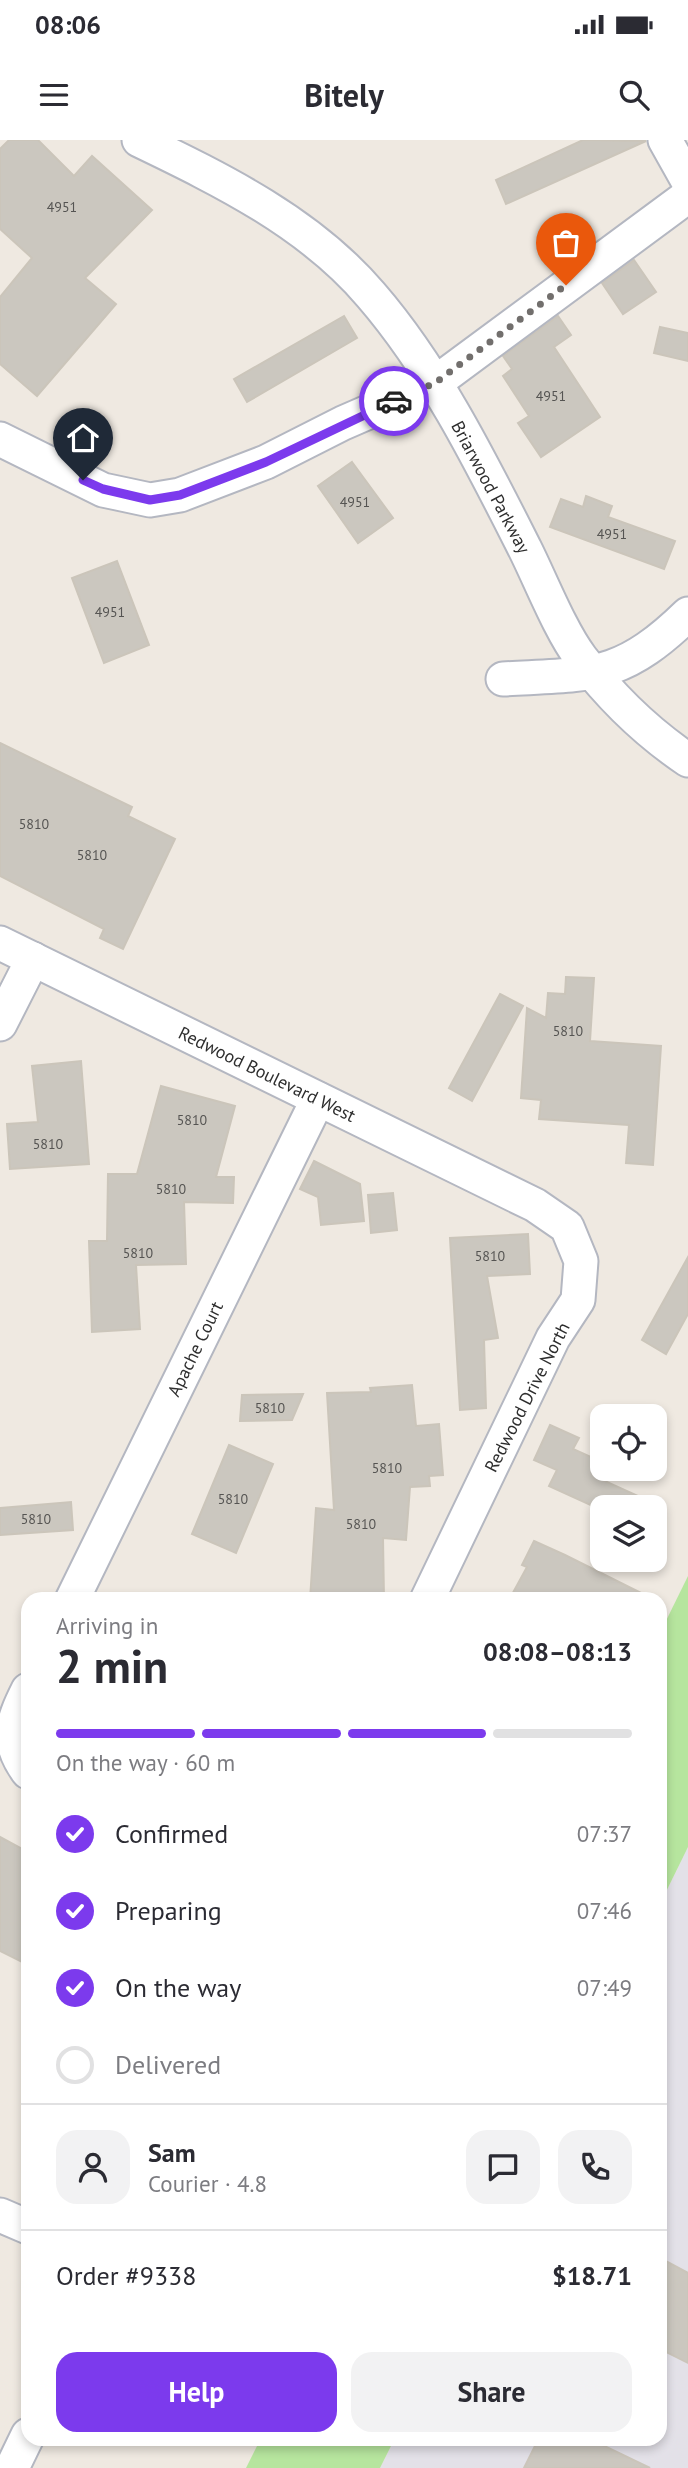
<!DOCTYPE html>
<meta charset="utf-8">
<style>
body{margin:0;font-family:"PT Sans",sans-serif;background:#f2f2f3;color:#2b2b33;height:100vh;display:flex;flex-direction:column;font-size:26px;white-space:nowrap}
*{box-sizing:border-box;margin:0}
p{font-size:23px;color:#7c7c81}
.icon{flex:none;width:38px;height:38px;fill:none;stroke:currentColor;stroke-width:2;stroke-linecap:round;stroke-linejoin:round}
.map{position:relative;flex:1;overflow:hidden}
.details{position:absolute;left:21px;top:1452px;width:646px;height:854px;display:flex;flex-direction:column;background:#fff;border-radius:21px;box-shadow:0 4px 10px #0003}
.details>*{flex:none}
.buttons{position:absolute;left:590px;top:1264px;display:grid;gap:14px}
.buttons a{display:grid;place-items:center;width:77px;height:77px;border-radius:14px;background:#fff;box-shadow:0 4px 10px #0003;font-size:35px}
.pin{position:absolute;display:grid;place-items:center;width:60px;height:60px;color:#fff;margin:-72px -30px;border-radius:50% 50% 50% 0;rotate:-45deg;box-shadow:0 0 7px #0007}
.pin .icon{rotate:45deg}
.courier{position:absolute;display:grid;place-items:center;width:70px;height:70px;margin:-35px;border:5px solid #7c3aed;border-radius:50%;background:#fff;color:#222;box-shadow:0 2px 9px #0007}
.head em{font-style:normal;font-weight:700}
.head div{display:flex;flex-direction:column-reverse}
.head{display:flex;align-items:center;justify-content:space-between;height:119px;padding:0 35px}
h1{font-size:46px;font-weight:700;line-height:52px}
.bar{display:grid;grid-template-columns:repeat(4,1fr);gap:10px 7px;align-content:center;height:84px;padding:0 35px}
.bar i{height:9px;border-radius:5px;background:#e1e1e2}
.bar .active{background:#7c3aed}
.bar p{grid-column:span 4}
.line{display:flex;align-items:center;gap:18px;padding:0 35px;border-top:2px solid #e1e1e2}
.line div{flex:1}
.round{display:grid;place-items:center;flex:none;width:74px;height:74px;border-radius:21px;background:#f2f2f3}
ol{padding:0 35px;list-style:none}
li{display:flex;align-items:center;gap:21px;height:77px}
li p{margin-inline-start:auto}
li .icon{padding:7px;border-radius:50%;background:#7c3aed;color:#fff;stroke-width:4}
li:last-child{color:#7c7c81}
li i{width:38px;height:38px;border:4px solid #e1e1e2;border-radius:50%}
.action{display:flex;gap:14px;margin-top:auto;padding:14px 35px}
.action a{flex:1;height:80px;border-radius:21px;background:#7c3aed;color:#fff;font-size:28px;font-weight:700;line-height:80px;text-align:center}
.action a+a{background:#f2f2f3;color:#2b2b33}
.status{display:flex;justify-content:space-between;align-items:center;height:49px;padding:0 35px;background:#fff;direction:ltr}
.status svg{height:19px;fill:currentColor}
header{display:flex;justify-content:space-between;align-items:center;height:91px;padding:0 35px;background:#fff;font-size:32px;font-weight:700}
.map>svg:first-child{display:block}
</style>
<div class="status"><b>08:06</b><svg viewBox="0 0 49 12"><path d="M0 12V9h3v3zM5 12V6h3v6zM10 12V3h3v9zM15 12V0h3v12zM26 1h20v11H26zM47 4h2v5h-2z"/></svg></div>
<header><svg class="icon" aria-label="menu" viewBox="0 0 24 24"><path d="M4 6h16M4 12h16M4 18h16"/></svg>Bitely<svg class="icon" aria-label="search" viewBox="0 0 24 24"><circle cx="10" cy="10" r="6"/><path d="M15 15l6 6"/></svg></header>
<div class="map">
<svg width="688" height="2328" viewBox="0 0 688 2328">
<rect width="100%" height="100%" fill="#efe9e1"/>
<path fill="#e3e1e8" d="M688,1707V2328H380L394,2300H660V1764Z"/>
<g fill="#b6e59e">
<path d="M688,1436V1707L660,1764V1493Z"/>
<path d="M260,2300H394L380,2328H246Z"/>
</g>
<g fill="#cbc7bf" stroke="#cbc5ba" stroke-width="2">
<path d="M9,0H38L74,36L92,16L152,70L85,138L116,164L37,256L0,224V157L32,118L0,89V9Z"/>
<path d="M583,0L646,1L506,64L496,40Z"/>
<path d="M634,120L656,152L623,174L602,143Z"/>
<path d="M344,176L357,198L247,262L234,239Z"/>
<path d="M558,176L571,195L554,207L600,277L541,317L518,283L529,276L503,236L512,229L503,216Z"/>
<path d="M660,187L688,193V221L654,213Z"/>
<path d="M352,322L393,378L358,403L318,346Z"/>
<path d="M586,356L612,366L608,377L675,401L664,429L550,387L561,359L583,367Z"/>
<path d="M117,421L149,505L104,523L72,438Z"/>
<path d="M0,603L132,667L128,676L175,699L123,809L100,798L104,789L0,736Z"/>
<path d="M566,837L594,838L590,901L661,906L653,1025L626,1023L629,985L539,979L541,960L521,958L527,868L546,878L548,853L565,854Z"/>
<path d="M500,854L523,866L472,961L449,948Z"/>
<path d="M81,921L89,1024L10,1029L7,984L38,982L32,926Z"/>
<path d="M161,946L235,966L216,1037H234L233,1063L184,1062L186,1124L136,1125L140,1189L92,1192L89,1101H107L108,1034H137Z"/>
<path d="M314,1021L360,1044L364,1081L321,1085L318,1057L300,1049Z"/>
<path d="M393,1053L397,1090L371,1093L368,1055Z"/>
<path d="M528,1094L530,1134L487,1136L498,1198L484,1200L486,1268L460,1270L450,1098Z"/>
<path d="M688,1117V1174L666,1214L642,1200Z"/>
<path d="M412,1245L416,1286L439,1284L443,1335L429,1336L430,1346L410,1347L406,1400L383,1398L384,1460H310L316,1368L334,1370L327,1253L371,1252L370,1248Z"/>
<path d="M303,1254L292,1280L240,1281L242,1255Z"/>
<path d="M550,1285L579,1298L573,1309L602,1322L598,1338L662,1367H595L549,1346L557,1330L534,1320Z"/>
<path d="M229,1305L273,1324L236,1413L192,1394Z"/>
<path d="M71,1362L73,1390L0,1395V1368Z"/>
<path d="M534,1401L565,1415L655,1460H509L527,1427L522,1425Z"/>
<path d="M0,1697L28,1712V1825L0,1811Z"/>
<path d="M660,2118L688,2133V2223L660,2209Z"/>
<path d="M538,2300H592L650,2328H524Z"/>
</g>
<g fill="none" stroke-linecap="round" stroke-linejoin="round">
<defs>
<g id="street">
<path d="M139,0C222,40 310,83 371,155C435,229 481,322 525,409C541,441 560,490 581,518C610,556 648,593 688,620"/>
<path d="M665,0L688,41"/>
<path d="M0,299L103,350L150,360L180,355L266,322L343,283L435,243L688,56"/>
<path d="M503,539C592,534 620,540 688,474"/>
<path d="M0,803L535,1065L567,1087L581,1121L578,1160L553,1198L427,1460"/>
<path d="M0,884L33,819"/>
<path d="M72,1460L318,959"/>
<path d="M28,1550C12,1582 5,1601 28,1632"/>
<path d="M0,2075L28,2087"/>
<path d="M12,2328L28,2295"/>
</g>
</defs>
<use href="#street" stroke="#b4b7c1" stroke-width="37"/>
<use href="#street" stroke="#fff" stroke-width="33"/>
</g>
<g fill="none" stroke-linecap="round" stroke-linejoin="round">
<path stroke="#726f6d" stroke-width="7" stroke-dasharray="0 12.6" d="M394,261L435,243L566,145"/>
<path stroke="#7c3aed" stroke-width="9" d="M83,340L103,349L150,360L180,355L266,322L394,261"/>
</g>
<g text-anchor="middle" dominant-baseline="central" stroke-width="5" stroke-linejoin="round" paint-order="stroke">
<g font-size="14" fill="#555452">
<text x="62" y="67">4951</text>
<text x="551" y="256">4951</text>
<text x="355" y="362">4951</text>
<text x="612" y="394">4951</text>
<text x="110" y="472">4951</text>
<text x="34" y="684">5810</text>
<text x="92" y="715">5810</text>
<text x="568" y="891">5810</text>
<text x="192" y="980">5810</text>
<text x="48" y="1004">5810</text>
<text x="171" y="1049">5810</text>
<text x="138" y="1113">5810</text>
<text x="490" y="1116">5810</text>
<text x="270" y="1268">5810</text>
<text x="387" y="1328">5810</text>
<text x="233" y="1359">5810</text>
<text x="36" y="1379">5810</text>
<text x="361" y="1384">5810</text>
</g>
<g font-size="18" fill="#2e2e2e" stroke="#fff">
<text transform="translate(491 347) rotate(62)">Briarwood Parkway</text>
<text transform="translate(267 934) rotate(26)">Redwood Boulevard West</text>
<text transform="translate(195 1209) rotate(-64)">Apache Court</text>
<text transform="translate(527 1257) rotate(-63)">Redwood Drive North</text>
</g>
</g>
</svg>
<div class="buttons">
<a><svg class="icon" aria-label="locate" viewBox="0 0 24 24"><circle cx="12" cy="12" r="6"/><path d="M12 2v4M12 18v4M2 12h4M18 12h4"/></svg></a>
<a><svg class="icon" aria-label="layers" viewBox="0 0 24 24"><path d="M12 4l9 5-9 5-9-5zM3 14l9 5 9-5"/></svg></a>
</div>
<div class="pin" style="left:566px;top:145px;background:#ea580c"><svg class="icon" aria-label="bag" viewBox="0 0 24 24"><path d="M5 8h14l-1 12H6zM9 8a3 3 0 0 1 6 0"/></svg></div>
<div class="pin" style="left:83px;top:340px;background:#1f2937"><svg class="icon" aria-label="home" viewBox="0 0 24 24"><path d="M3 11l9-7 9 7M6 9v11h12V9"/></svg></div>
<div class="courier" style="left:394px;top:261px"><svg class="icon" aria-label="car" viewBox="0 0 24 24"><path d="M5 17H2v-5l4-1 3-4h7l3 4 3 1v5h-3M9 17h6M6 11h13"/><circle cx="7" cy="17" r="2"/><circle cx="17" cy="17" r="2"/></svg></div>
<section class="details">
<div class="head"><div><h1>2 min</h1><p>Arriving in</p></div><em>08:08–08:13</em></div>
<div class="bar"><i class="active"></i><i class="active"></i><i class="active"></i><i></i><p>On the way · 60 m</p></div>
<ol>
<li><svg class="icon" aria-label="check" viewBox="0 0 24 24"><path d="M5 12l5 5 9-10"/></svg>Confirmed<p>07:37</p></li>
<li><svg class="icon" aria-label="check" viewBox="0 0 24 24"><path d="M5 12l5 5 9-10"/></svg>Preparing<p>07:46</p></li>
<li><svg class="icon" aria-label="check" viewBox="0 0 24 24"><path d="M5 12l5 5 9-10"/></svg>On the way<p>07:49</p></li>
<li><i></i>Delivered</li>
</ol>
<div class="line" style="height:126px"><a class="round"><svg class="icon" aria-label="person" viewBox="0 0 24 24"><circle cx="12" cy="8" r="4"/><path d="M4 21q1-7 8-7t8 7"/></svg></a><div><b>Sam</b><p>Courier · 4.8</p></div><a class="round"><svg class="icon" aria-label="chat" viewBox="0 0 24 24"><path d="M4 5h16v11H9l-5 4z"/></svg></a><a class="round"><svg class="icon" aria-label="phone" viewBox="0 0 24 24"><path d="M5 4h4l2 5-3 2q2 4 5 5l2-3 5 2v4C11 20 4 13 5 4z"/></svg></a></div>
<div class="line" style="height:91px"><div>Order #9338</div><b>$18.71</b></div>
<div class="action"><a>Help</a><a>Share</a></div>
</section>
</div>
